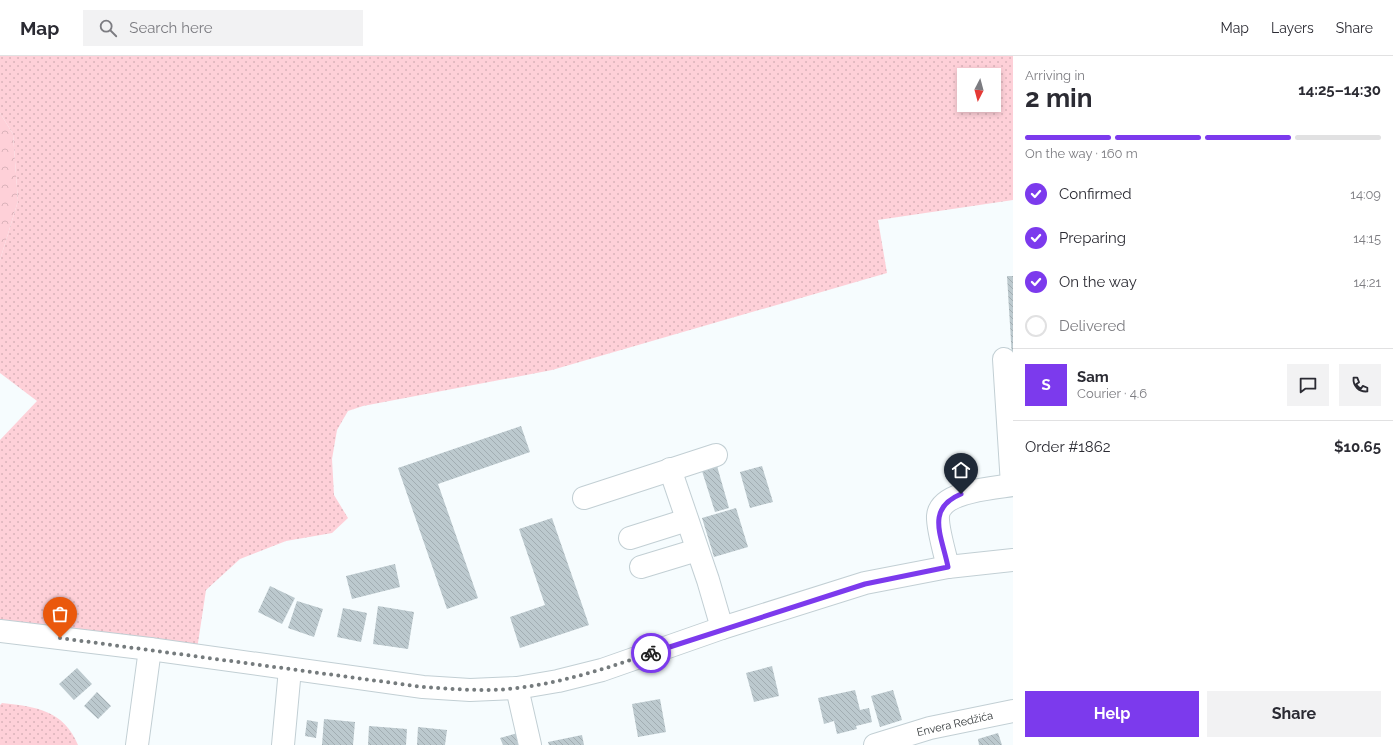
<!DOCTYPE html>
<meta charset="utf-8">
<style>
body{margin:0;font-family:Raleway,sans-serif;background:#f2f2f3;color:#2b2b33;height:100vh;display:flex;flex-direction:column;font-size:15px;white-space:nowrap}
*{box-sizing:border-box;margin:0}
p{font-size:13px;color:#7c7c81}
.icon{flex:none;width:22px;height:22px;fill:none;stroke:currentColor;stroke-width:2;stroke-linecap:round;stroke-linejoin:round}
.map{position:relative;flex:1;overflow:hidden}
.sheet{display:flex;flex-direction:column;background:#fff;width:380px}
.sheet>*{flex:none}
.needle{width:26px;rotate:186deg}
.tools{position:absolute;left:957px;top:12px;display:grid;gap:8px}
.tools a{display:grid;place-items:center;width:44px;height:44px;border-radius:0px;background:#fff;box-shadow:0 2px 6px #0003;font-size:20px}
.pin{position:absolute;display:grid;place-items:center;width:34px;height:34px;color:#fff;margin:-41px -17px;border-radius:50% 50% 50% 0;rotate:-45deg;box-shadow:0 0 4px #0007}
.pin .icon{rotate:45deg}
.courier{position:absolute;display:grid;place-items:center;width:40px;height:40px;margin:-20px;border:3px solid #7c3aed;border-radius:50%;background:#fff;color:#222;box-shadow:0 1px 5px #0007}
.overview em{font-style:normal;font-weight:700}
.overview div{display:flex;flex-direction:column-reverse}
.overview{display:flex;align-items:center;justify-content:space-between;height:68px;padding:0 12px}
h1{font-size:26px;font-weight:700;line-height:30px}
.bar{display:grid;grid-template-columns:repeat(4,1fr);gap:6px 4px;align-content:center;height:48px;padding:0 12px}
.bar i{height:5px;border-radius:3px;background:#e1e1e2}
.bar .on{background:#7c3aed}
.bar p{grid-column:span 4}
.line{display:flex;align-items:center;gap:10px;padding:0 12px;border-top:1px solid #e1e1e2}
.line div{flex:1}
.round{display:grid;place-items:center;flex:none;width:42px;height:42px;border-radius:0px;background:#f2f2f3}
ol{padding:0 12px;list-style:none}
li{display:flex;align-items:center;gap:12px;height:44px}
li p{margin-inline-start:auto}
li .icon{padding:4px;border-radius:50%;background:#7c3aed;color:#fff;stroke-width:4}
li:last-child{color:#7c7c81}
li i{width:22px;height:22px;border:2px solid #e1e1e2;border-radius:50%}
.primary-button{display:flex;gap:8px;margin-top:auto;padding:8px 12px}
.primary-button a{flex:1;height:46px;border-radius:0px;background:#7c3aed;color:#fff;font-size:16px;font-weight:700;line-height:46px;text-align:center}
.primary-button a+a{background:#f2f2f3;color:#2b2b33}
header{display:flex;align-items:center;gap:24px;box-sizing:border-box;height:56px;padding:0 20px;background:#fff;border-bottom:1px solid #e1e1e2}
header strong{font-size:19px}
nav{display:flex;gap:22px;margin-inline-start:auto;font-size:14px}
.search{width:280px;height:36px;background:#f2f2f3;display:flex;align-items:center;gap:10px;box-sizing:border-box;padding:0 14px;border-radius:0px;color:#7c7c81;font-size:15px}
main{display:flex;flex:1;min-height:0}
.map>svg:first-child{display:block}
</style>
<header>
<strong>Map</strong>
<div class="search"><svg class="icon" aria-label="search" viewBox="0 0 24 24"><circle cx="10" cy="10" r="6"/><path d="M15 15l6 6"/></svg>Search here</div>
<nav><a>Map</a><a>Layers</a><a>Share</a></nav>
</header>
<main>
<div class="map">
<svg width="1013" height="689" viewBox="0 0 1013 689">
<defs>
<pattern id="grass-dots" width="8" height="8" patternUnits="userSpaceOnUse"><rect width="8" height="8" fill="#fed0d8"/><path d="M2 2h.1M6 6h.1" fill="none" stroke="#dab3ba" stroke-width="1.8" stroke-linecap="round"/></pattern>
<pattern id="forest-crowns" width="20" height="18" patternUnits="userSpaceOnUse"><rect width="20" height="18" fill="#fed0d8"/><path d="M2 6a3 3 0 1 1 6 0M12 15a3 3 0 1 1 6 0" fill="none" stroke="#dab3ba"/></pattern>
<pattern id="building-back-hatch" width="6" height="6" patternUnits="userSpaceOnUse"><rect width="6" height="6" fill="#bcc9ce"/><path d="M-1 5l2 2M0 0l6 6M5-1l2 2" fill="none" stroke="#a2adb2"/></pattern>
</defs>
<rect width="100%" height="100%" fill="#f6fcfe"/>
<g fill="url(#grass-dots)" fill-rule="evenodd">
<path d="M0,0H1013V144L878,164L887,217L552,314L363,350L348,355L337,374L332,403L334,439L348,462L332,477L286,485L240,503L206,534L196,600L0,575V384L37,345L0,317V204L18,145L13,78L0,57ZM964,19H994V49H964Z"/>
<path d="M2,647C37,651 63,654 78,689H0V649Z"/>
</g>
<path fill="url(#forest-crowns)" d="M0,57L13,78L18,145L0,204Z"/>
<g fill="url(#building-back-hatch)">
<path d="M1007,220H1013V302H1012Z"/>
<path d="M521,370L530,396L438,428L478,542L447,553L398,412Z"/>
<path d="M717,410L729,452L715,456L702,415Z"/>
<path d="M762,410L773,446L750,452L740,416Z"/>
<path d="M736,452L748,491L714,501L702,462Z"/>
<path d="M552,462L589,569L520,592L510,561L545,549L519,473Z"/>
<path d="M395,508L400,531L352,543L346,520Z"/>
<path d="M270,530L295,542L282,568L258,556Z"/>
<path d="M297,545L323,553L314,581L288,572Z"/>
<path d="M378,550L414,556L408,593L373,588Z"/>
<path d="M343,552L367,557L361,586L337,581Z"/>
<path d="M772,610L779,640L754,646L746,617Z"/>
<path d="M77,612L92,628L74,644L59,628Z"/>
<path d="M855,634L860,654L869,652L872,666L856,670L857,673L837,678L834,665L824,668L818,642Z"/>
<path d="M893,634L902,664L880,671L871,640Z"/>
<path d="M97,636L111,650L98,663L84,650Z"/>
<path d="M660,643L666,676L638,681L632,648Z"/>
<path d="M324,663L355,666L353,689H322Z"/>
<path d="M307,664L318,666L316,682L305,680Z"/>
<path d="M369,670L407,673L406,689H368Z"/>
<path d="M418,671L447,674L445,689H417Z"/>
<path d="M521,676L525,689H503L500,682Z"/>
<path d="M998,677L1002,689H979L978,683Z"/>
<path d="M582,679L584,689H549L548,686Z"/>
</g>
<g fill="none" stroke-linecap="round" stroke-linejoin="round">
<defs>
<g id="minor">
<path d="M1004,303L1012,429"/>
<path d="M670,413L708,524L722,572"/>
<path d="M584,442L716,399"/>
<path d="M630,482L687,464"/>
<path d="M641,511L697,494"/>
<path d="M948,511C945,498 937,471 938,460C940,435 994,432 1013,429"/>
<path d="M0,575L150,593L423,631L470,634L517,632L558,625L602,614L722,572L865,527L948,511L1013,504"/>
<path d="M517,632L530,689"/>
<path d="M137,689L150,593"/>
<path d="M283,689L290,613"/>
<path d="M875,689L930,672L1013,655"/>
</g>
</defs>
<use href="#minor" stroke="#c2cfd4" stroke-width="24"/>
<use href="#minor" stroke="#fff" stroke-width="22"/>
</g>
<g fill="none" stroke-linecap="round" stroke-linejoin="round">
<path stroke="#757b7d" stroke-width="4" stroke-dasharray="0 7.2" d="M60,582L423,631C454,633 486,636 518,632C564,626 608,612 651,597"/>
<path stroke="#7c3aed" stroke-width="5" d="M651,597L865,528L948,511C942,480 925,453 961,438"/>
</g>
<g text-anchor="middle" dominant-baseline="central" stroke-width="3" stroke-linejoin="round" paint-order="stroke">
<g font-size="11" fill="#303537" stroke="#fff">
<text transform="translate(955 668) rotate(-13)">Envera Redžića</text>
</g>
</g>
</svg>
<div class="tools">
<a><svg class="needle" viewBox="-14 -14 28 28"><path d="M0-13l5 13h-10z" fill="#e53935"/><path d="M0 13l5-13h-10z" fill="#7c7c81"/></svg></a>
</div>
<div class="pin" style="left:60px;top:582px;background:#ea580c"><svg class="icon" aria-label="bag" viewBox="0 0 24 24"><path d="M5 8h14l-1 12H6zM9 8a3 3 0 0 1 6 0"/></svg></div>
<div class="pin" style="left:961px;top:438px;background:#1f2937"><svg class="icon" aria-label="home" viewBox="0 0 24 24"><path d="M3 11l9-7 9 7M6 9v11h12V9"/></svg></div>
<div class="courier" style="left:651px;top:597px"><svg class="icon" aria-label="bike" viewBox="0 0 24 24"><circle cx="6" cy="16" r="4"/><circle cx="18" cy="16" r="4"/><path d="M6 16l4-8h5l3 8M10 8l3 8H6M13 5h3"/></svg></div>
</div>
<section class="sheet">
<div class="overview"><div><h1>2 min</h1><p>Arriving in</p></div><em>14:25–14:30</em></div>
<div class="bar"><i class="on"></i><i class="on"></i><i class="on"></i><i></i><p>On the way · 160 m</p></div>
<ol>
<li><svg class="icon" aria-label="check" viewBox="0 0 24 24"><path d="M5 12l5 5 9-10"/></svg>Confirmed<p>14:09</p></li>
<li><svg class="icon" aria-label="check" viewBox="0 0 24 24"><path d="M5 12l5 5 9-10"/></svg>Preparing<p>14:15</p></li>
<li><svg class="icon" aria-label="check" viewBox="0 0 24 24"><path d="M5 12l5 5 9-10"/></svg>On the way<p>14:21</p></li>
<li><i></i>Delivered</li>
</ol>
<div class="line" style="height:72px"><b class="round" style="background:#7c3aed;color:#fff">S</b><div><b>Sam</b><p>Courier · 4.6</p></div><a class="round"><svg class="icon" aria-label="chat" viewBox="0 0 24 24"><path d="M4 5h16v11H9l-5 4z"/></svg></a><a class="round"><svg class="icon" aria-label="phone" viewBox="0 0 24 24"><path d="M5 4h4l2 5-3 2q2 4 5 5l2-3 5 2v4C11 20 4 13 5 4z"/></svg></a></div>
<div class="line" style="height:52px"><div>Order #1862</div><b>$10.65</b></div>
<div class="primary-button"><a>Help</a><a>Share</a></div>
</section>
</main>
